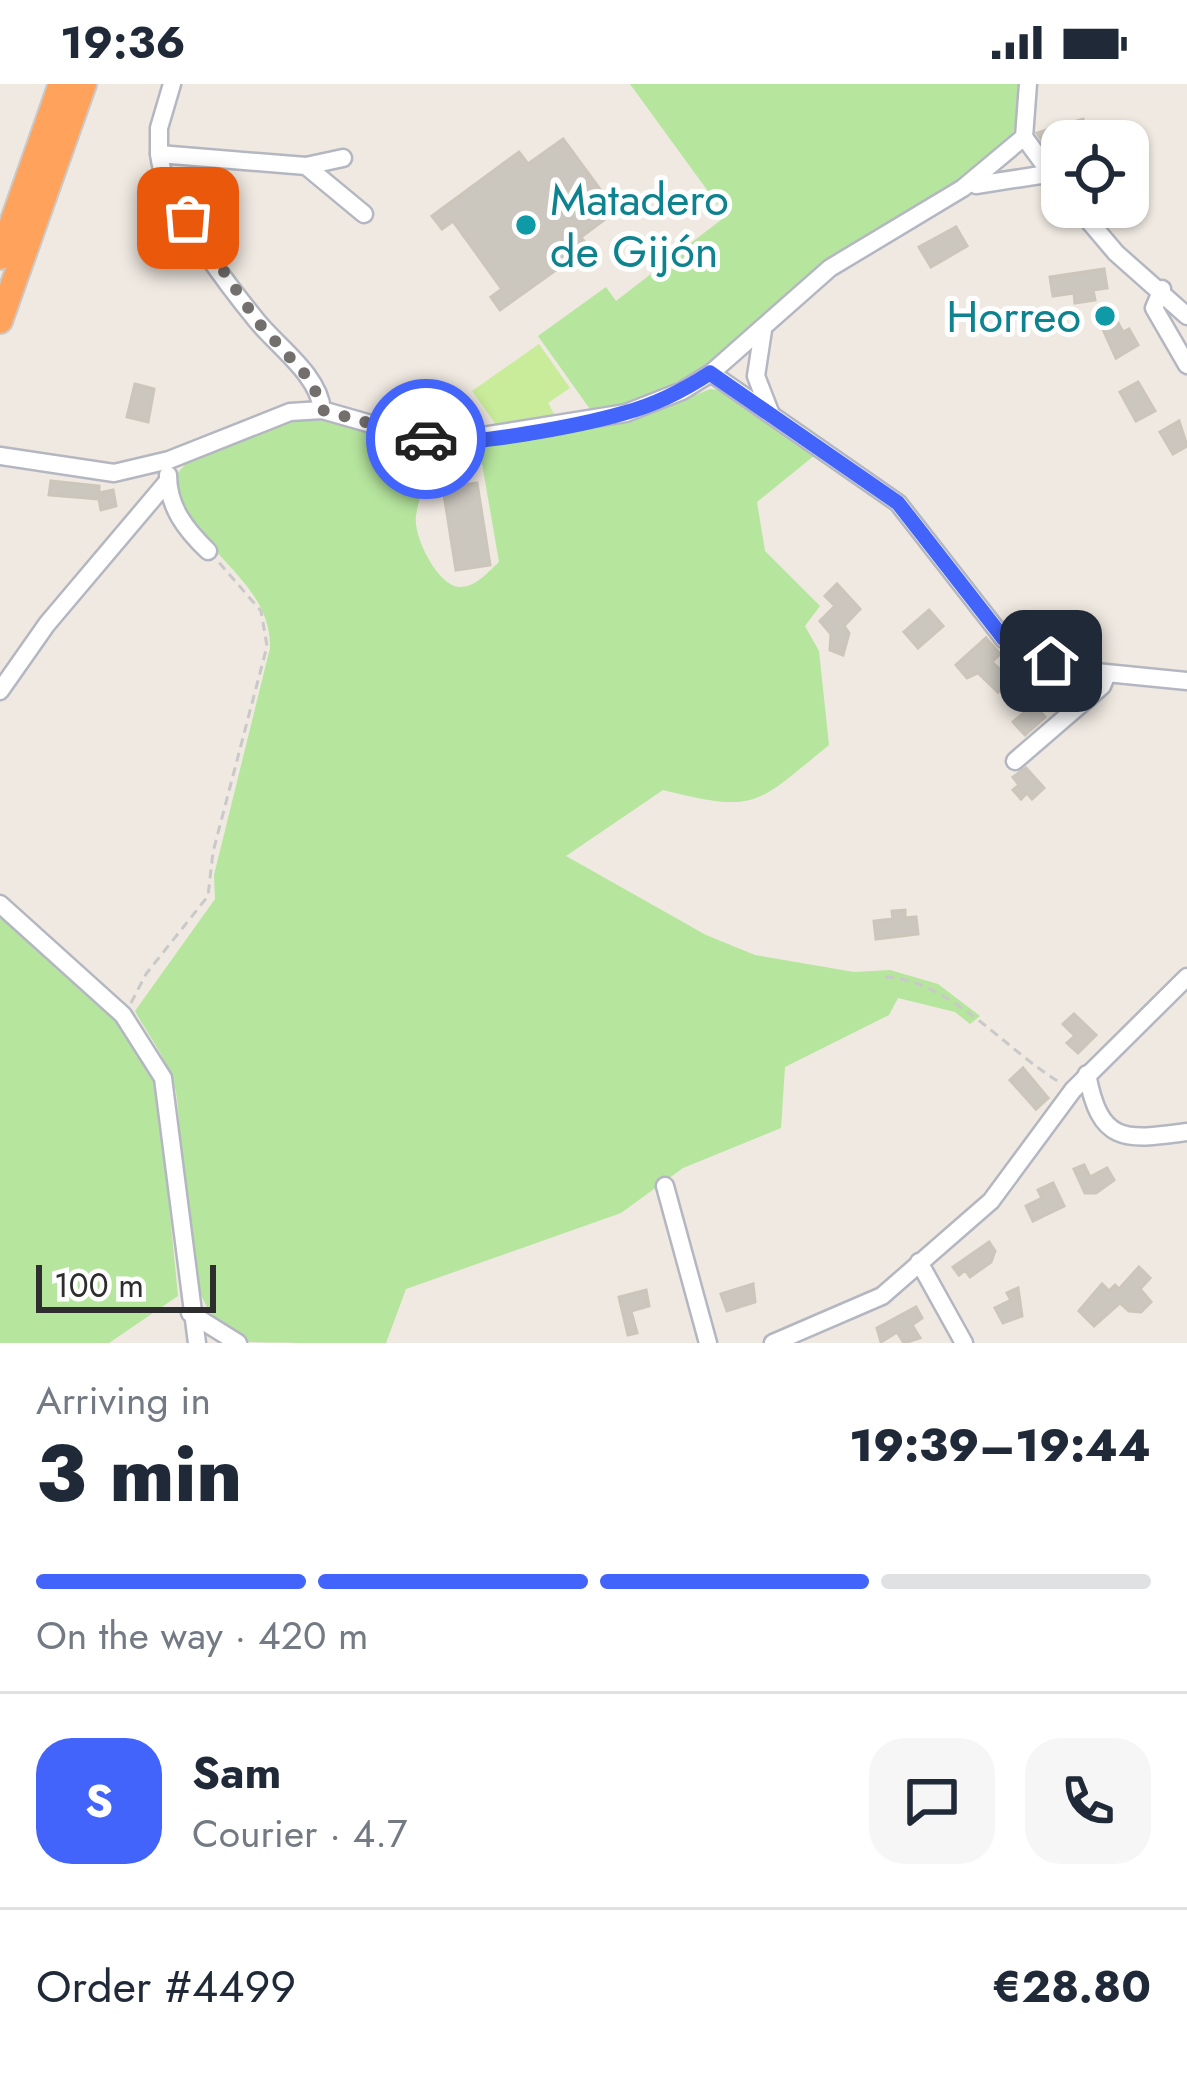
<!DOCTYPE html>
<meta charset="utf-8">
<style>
body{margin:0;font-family:Jost,sans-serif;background:#f6f6f7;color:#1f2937;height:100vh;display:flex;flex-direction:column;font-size:45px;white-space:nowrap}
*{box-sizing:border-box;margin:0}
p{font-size:39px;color:#747a83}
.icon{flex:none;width:66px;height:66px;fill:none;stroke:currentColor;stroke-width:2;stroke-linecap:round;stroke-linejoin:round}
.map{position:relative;height:1259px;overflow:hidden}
.drawer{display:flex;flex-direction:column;background:#fff;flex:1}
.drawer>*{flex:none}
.tools{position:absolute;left:1041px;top:36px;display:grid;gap:24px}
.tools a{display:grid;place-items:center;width:108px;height:108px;border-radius:24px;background:#fff;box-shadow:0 3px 9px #0004;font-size:60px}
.scale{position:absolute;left:36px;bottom:30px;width:180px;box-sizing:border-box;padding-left:12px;border:6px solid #2e2e2e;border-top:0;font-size:33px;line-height:42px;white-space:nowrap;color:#2e2e2e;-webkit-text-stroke:9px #fff;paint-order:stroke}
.pin{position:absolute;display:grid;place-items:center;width:102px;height:102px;color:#fff;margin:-51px;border-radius:24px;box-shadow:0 6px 18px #0006}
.courier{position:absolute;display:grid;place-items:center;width:120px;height:120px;margin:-60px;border:9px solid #4264fb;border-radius:50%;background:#fff;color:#222;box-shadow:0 3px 15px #0007}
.summary em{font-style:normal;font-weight:800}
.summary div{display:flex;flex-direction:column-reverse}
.summary{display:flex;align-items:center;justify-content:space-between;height:204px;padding:0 36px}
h1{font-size:78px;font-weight:800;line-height:90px}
.bar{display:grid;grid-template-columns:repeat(4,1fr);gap:18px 12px;align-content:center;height:144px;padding:0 36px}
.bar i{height:15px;border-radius:9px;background:#e0e1e3}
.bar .active{background:#4264fb}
.bar p{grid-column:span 4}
.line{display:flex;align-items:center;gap:30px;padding:0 36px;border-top:3px solid #e0e1e3}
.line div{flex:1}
.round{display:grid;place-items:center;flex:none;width:126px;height:126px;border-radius:36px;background:#f6f6f7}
.status{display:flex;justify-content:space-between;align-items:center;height:84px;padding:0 60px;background:#fff;direction:ltr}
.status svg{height:33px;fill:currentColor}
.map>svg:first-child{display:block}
</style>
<div class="status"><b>19:36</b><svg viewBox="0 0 49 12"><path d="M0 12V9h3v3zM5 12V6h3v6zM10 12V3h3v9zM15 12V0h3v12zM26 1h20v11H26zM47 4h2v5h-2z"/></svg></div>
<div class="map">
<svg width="1187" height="1259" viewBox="0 0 1187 1259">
<rect width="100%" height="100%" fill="#efe9e1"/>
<g fill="#b6e59e">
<path d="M630,0H1022C1020,22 1020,43 1005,61C978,94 931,120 896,145C802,215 709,302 592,328L538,252L606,203L616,217L726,132Z"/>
<path d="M710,305L720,306L815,371L757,418L765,467L820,522L805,542L819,567L829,661C756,720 758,730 663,706L566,772L706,851L755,871L854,888L890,886L938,900L980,932L970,940L955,928L898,914L889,931L785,983L781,1044L683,1084L621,1129L406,1205L386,1259C355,1259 274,1259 249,1258C166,1231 187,1078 176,1008C172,982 148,951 135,927L215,815L214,791L270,564C272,491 179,462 176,391L190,375L287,338L314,334L441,369C429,387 419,410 416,432C413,452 437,501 459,503C475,504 488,488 499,478L479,362L641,334Z"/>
<path d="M0,828L122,941L157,997L178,1212L109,1259H0Z"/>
</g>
<path fill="#c9ec9a" d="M539,260L570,304L548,319L555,331L497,342L472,307Z"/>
<g fill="#cbc7bf" stroke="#cbc5ba" stroke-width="3">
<path d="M1083,35L1090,57H1062V64L1050,68L1037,49Z"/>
<path d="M563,55L616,127L581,153L588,163L500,226L491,213L502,205L453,137L442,145L432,132L519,68L528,80Z"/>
<path d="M956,143L967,162L931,183L919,163Z"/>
<path d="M1104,185L1107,204L1093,206L1095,216L1075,219L1074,209L1053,212L1050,193Z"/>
<path d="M1109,223L1123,248L1129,245L1138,261L1116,274L1096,230Z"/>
<path d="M1138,298L1155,327L1136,337L1120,308Z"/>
<path d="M135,300L154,305L148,338L127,333Z"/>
<path d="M1179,337L1187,362L1173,370L1160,348Z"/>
<path d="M51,397L99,402V409L113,406L116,422L101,426L99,415L49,411Z"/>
<path d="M477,399L490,481L456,486L443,404Z"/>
<path d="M837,500L860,525L844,542L849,549L843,571L830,566L831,550L820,537L835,522L825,512Z"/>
<path d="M929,526L943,542L918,564L904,548Z"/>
<path d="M986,554L1000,570L992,578L1010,595L998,608L978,589L967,594L956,581Z"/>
<path d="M1034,620L1045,633L1025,651L1013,638Z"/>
<path d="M1026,684L1044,704L1032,715L1027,709L1021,715L1013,706L1019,701L1013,693Z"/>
<path d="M905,826V834L916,833L918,850L876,855L874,837L893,835L892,827Z"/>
<path d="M1074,930L1096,951L1078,969L1067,959L1075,952L1063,940Z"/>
<path d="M1023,984L1048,1014L1036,1025L1010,996Z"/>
<path d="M1084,1081L1090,1093L1107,1084L1114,1096L1096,1109H1085L1074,1085Z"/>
<path d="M1053,1099L1064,1122L1033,1137L1026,1122L1042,1114L1038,1106Z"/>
<path d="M989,1158L995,1167L991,1178L970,1193L965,1186L959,1191L953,1183Z"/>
<path d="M1139,1183L1150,1194L1140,1205L1151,1218L1141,1228L1129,1227L1120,1219L1094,1242L1079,1227L1102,1200L1109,1207L1115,1201L1119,1205Z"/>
<path d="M753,1200L755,1218L727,1227L721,1210Z"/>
<path d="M1018,1204L1022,1232L1003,1239L995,1224L1011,1216L1007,1209Z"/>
<path d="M646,1206L649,1222L631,1227L637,1249L628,1251L619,1213Z"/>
<path d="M916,1223L922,1234L912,1241L920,1254L904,1259L897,1248L881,1258L877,1244Z"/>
</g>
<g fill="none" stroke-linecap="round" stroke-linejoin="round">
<defs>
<g id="minor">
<path d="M1024,53L1062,105"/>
<path d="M159,70V44L172,0"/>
<path d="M306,82L343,74"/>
<path d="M976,101L1047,90"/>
<path d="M1077,123L1116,169L1187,232"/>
<path d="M1162,205L1154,224L1187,281"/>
<path d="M763,246L756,292L770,328"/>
<path d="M711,289L898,419L1004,555L1076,586L1187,597"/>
<path d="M322,326C319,291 278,263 257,237C226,199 164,118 159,70L306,82L364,130"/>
<path d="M0,372L114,389L169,376L290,328L322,326L438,359L626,329L682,307L711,289L830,184L963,104L1024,53L1028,0"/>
<path d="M168,391C168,423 186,446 208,467"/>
<path d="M0,607L47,540L167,398"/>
<path d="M1015,677L1102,602L1107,590"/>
<path d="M0,820L123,931L163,994L197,1259"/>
<path d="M1087,990C1100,1059 1123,1057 1187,1048"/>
<path d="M665,1102L708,1259"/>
<path d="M919,1178L964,1259"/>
<path d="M190,1229L238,1259"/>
<path d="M773,1259L882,1212L991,1117L1073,1006L1187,893"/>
</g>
<g id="highway">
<path d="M0,173L61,0"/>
<path d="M0,237L84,0"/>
</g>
</defs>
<use href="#minor" stroke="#b4b7c1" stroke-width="21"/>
<use href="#highway" stroke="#c9c9c9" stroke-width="28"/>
<g stroke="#c9c9c9" stroke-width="3" stroke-dasharray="9 6" stroke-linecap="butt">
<path d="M885,893C951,896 1006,967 1061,999"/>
<path d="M131,919L146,890L208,812L213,768L267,562L261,527L216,475"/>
</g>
<use href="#minor" stroke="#fff" stroke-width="16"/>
<use href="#highway" stroke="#ffa35c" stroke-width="24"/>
</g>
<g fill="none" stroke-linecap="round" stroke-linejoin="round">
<path stroke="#726f6d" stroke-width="12" stroke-dasharray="0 21.6" d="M188,134L257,237L312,298L322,326L426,355"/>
<path stroke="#4264fb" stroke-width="15" d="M426,355C460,366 586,340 624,329C655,321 684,306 710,289L898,419L1004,555L1051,577"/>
</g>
<g fill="#0f9aa8" stroke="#fff" stroke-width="4.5">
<circle cx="526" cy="141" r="12"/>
<circle cx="1105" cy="232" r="12"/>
</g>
<g text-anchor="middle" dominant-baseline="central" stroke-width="10" stroke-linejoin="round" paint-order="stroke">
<g font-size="45" fill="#0d838f" stroke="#fff" text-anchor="start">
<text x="550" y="115">Matadero<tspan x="550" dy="52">de Gijón</tspan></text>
<text x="1081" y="232" text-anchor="end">Horreo</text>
</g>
</g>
</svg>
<div class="tools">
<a><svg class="icon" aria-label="locate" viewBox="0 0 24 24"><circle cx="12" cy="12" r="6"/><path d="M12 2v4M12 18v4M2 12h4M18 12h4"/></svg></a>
</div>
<div class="scale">100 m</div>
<div class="pin" style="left:188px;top:134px;background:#ea580c"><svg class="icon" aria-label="bag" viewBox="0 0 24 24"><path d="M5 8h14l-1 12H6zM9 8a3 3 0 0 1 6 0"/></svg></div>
<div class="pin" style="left:1051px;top:577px;background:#1f2937"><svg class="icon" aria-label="home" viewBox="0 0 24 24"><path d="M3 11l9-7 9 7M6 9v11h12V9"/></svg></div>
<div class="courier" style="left:426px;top:355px"><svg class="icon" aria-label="car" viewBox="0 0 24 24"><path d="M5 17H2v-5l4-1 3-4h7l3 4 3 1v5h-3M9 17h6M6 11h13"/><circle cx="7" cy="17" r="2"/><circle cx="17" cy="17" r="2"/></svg></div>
</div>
<section class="drawer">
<div class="summary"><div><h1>3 min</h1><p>Arriving in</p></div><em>19:39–19:44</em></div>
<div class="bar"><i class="active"></i><i class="active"></i><i class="active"></i><i></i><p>On the way · 420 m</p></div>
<div class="line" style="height:216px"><b class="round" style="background:#4264fb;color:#fff">S</b><div><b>Sam</b><p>Courier · 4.7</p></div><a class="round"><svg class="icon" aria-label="chat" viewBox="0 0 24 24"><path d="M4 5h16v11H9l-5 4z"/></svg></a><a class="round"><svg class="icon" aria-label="phone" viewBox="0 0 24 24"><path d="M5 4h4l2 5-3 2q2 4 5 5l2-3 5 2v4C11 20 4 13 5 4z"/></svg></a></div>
<div class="line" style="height:156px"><div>Order #4499</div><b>€28.80</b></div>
</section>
